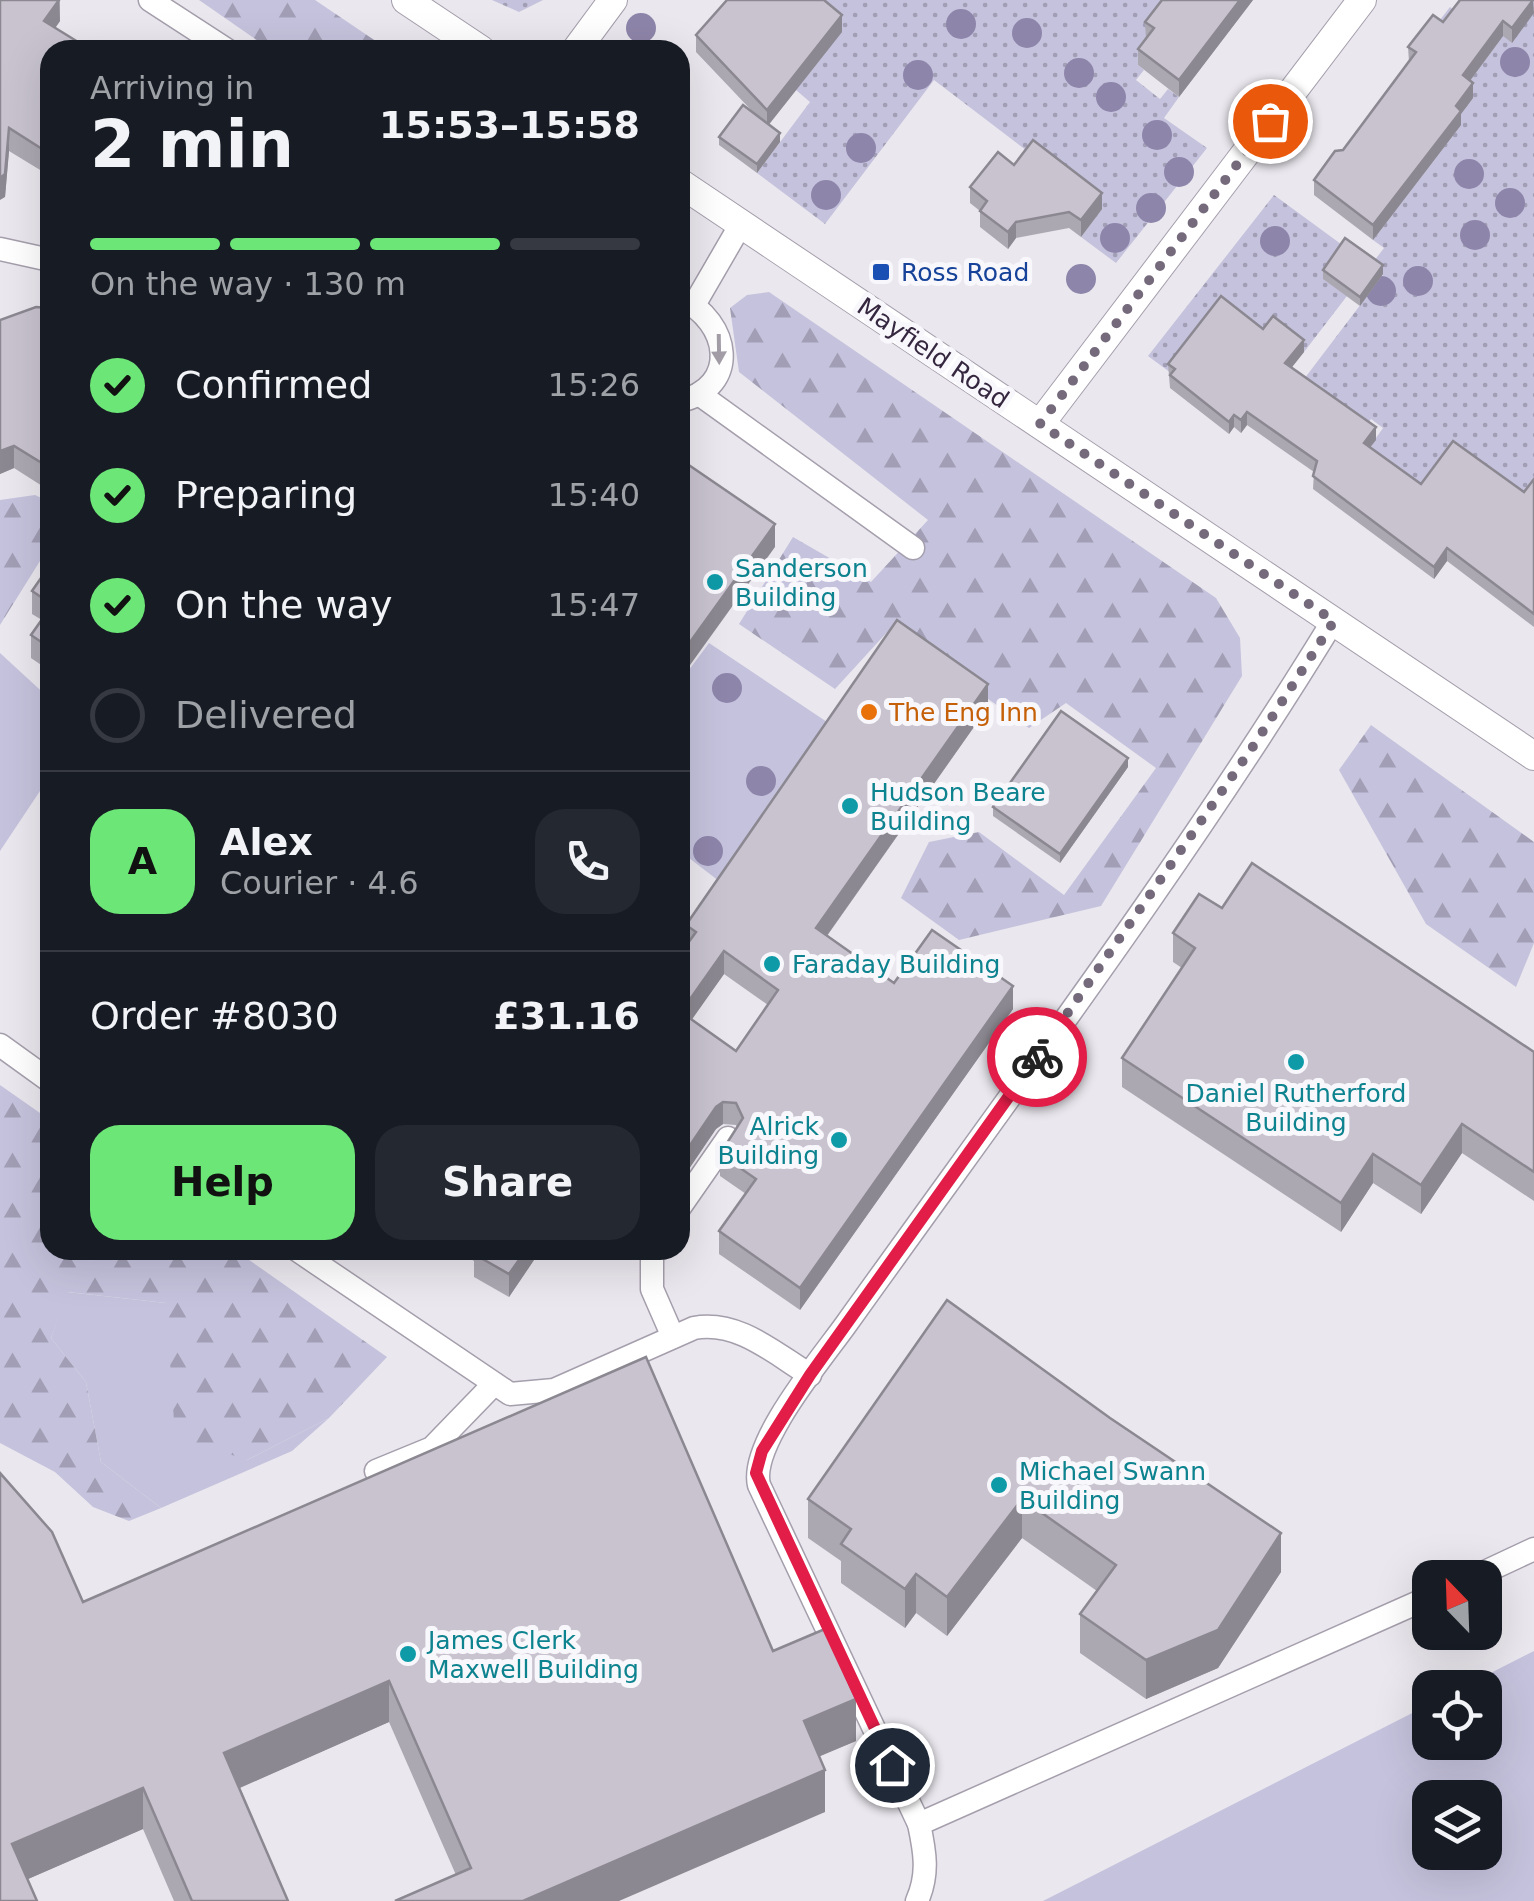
<!DOCTYPE html>
<meta charset="utf-8">
<style>
body{margin:0;font-family:"DejaVu Sans",sans-serif;background:#242831;color:#f1f3f6;height:100vh;display:flex;flex-direction:column;font-size:38px;white-space:nowrap}
*{box-sizing:border-box;margin:0}
p{font-size:32px;color:#9ea1a6}
.icon{flex:none;width:55px;height:55px;fill:none;stroke:currentColor;stroke-width:2;stroke-linecap:round;stroke-linejoin:round}
.map{position:relative;flex:1;overflow:hidden}
.drawer{position:absolute;left:40px;top:40px;width:650px;height:1220px;display:flex;flex-direction:column;background:#171b24;border-radius:30px;box-shadow:0 10px 40px #0002}
.drawer>*{flex:none}
.needle{width:65px;rotate:337deg}
.tools{position:absolute;left:1412px;top:1560px;display:grid;gap:20px}
.tools a{display:grid;place-items:center;width:90px;height:90px;border-radius:20px;background:#171b24;box-shadow:0 10px 40px #0002;font-size:50px}
.pin{position:absolute;display:grid;place-items:center;width:85px;height:85px;color:#fff;margin:-42px;border:5px solid #fff;border-radius:50%;box-shadow:0 2px 10px #0007}
.courier{position:absolute;display:grid;place-items:center;width:100px;height:100px;margin:-50px;border:8px solid #e11d48;border-radius:50%;background:#fff;color:#222;box-shadow:0 2px 12px #0007}
.headline em{font-style:normal;font-weight:700}
.headline div{display:flex;flex-direction:column-reverse}
.headline{display:flex;align-items:center;justify-content:space-between;height:170px;padding:0 50px}
h1{font-size:65px;font-weight:700;line-height:75px}
.bar{display:grid;grid-template-columns:repeat(4,1fr);gap:15px 10px;align-content:center;height:120px;padding:0 50px}
.bar i{height:12px;border-radius:8px;background:#363941}
.bar .active{background:#6ce777}
.bar p{grid-column:span 4}
.line{display:flex;align-items:center;gap:25px;padding:0 50px;border-top:2px solid #363941}
.line div{flex:1}
.round{display:grid;place-items:center;flex:none;width:105px;height:105px;border-radius:30px;background:#242831}
ol{padding:0 50px;list-style:none}
li{display:flex;align-items:center;gap:30px;height:110px}
li p{margin-inline-start:auto}
li .icon{padding:10px;border-radius:50%;background:#6ce777;color:#111;stroke-width:4}
li:last-child{color:#9ea1a6}
li i{width:55px;height:55px;border:5px solid #363941;border-radius:50%}
.primary-button{display:flex;gap:20px;margin-top:auto;padding:20px 50px}
.primary-button a{flex:1;height:115px;border-radius:30px;background:#6ce777;color:#111;font-size:40px;font-weight:700;line-height:115px;text-align:center}
.primary-button a+a{background:#242831;color:#f1f3f6}
.map>svg:first-child{display:block}
</style>
<div class="map">
<svg width="1534" height="1901" viewBox="0 0 1534 1901">
<defs>
<pattern id="forest-firs" width="22" height="20" patternUnits="userSpaceOnUse" patternTransform="scale(2.5)"><rect width="22" height="20" fill="#c5c2dd"/><path d="M5 1l3.5 6h-7zM16 11l3.5 6h-7z" fill="#a19eb5"/></pattern>
<pattern id="garden-dots" width="8" height="8" patternUnits="userSpaceOnUse" patternTransform="scale(2.5)"><rect width="8" height="8" fill="#c5c2dd"/><path d="M2 2h.1M6 6h.1" fill="none" stroke="#a19eb5" stroke-width="1.8" stroke-linecap="round"/></pattern>
</defs>
<rect width="100%" height="100%" fill="#eae7ee"/>
<g fill="#c5c2dd" fill-rule="evenodd">
<path d="M709,643L836,728L728,888L680,851V682Z"/>
<path d="M0,653L50,699V776L0,851Z"/>
<path d="M67,1292L166,1303L247,1460L329,1418L292,1451L161,1508L101,1462L86,1382L51,1338Z"/>
<path d="M1534,1651V1901H1043L1430,1704V1742H1485V1688L1463,1687ZM1430,1798H1485V1852H1430Z"/>
</g>
<g fill="url(#forest-firs)">
<path d="M199,0H315L389,50H271Z"/>
<path d="M769,292L1216,598L1240,638L1242,676L1101,906L959,940L901,898L929,842L979,832L1064,895L1156,768L1066,703L1029,728L890,629L835,689L739,624L793,537L871,582L928,520L739,372L730,308L747,295Z"/>
<path d="M35,495L50,502V545L0,625V500Z"/>
<path d="M1371,725L1534,842V943L1516,987L1426,924L1339,770Z"/>
<path d="M0,1085L50,1120V1250H235L387,1357L329,1418L247,1460L175,1436L166,1303L68,1292L51,1338L86,1382L101,1462L161,1508L129,1521L93,1507L55,1472L0,1443Z"/>
</g>
<g fill="url(#garden-dots)">
<path d="M492,0H543L519,12Z"/>
<path d="M802,0H1175L1154,45L1138,65L1144,70L1136,80L1160,99L1168,89L1179,97L1164,118L1207,148L1116,263L1081,237L1102,208L934,80L825,224L757,173L810,102L796,90Z"/>
<path d="M1534,0V491L1487,555L1421,496L1336,495L1383,428L1371,419L1354,442L1273,420L1383,275L1371,265L1384,248L1373,240L1418,180L1433,29L1450,7L1460,15Z"/>
<path d="M1274,195L1345,247L1323,278L1347,296L1304,352L1274,329L1171,373L1148,356Z"/>
</g>
<g fill="none" stroke-linecap="round" stroke-linejoin="round">
<defs>
<g id="service">
<path d="M150,0L227,50"/>
<path d="M0,249L50,260"/>
<path d="M680,298C731,322 740,387 680,401"/>
<path d="M694,305L741,224"/>
<path d="M699,394L913,548"/>
<path d="M0,1045L50,1081"/>
<path d="M680,1207L728,1138"/>
<path d="M297,1250L510,1394L554,1390L694,1328C738,1320 774,1353 810,1375"/>
<path d="M652,1250V1289L673,1337"/>
<path d="M376,1471L432,1448L492,1386"/>
<path d="M1472,1578L1534,1549"/>
<path d="M919,1824L1430,1597"/>
<path d="M917,1901C929,1874 925,1852 919,1824L759,1485C749,1444 823,1357 847,1323C1012,1092 1185,863 1333,621"/>
</g>
<g id="minor">
<path d="M576,50L613,0"/>
<path d="M1040,424L1362,0"/>
</g>
<g id="tertiary">
<path d="M406,0L481,50"/>
<path d="M680,183L1534,756"/>
</g>
</defs>
<use href="#service" stroke="#a59eac" stroke-width="25"/>
<use href="#minor" stroke="#a59eac" stroke-width="30"/>
<use href="#tertiary" stroke="#a59eac" stroke-width="30"/>
<use href="#service" stroke="#fff" stroke-width="22"/>
<use href="#minor" stroke="#fff" stroke-width="28"/>
<use href="#tertiary" stroke="#fff" stroke-width="28"/>
</g>
<g fill="#8e85aa">
<circle cx="961" cy="24" r="15"/>
<circle cx="641" cy="28" r="15"/>
<circle cx="1027" cy="33" r="15"/>
<circle cx="1515" cy="62" r="15"/>
<circle cx="1079" cy="73" r="15"/>
<circle cx="918" cy="75" r="15"/>
<circle cx="1111" cy="97" r="15"/>
<circle cx="1157" cy="135" r="15"/>
<circle cx="861" cy="148" r="15"/>
<circle cx="1179" cy="172" r="15"/>
<circle cx="1469" cy="174" r="15"/>
<circle cx="826" cy="195" r="15"/>
<circle cx="1510" cy="203" r="15"/>
<circle cx="1151" cy="208" r="15"/>
<circle cx="1475" cy="235" r="15"/>
<circle cx="1115" cy="238" r="15"/>
<circle cx="1275" cy="241" r="15"/>
<circle cx="1081" cy="279" r="15"/>
<circle cx="1418" cy="281" r="15"/>
<circle cx="1381" cy="291" r="15"/>
<circle cx="727" cy="688" r="15"/>
<circle cx="761" cy="781" r="15"/>
<circle cx="708" cy="851" r="15"/>
</g>
<g fill="#aca8b2" fill-rule="evenodd">
<path d="M0,0H60V21L55,28L50,50V176L9,151L5,197Z"/>
<path d="M1253,0L1179,97L1138,65V49L1146,39L1145,22Z"/>
<path d="M1534,0L1512,43L1503,36L1470,81L1473,98L1461,114V125L1373,240L1314,195V180L1343,150L1409,62L1408,47L1443,22Z"/>
<path d="M842,32L769,124L780,142L757,173L719,145V137L753,112L696,52V35Z"/>
<path d="M1014,165L1102,209L1081,237L1069,228L1016,238L1008,249L980,227V211L970,203V187Z"/>
<path d="M1323,270L1383,274L1360,306L1323,279Z"/>
<path d="M50,308V491L14,468L0,474Z"/>
<path d="M1263,329L1304,352L1291,368L1376,440L1370,447L1421,484L1524,492L1534,479V627L1447,561L1434,579L1313,489L1314,472L1247,425L1241,433L1234,427L1229,434L1170,388L1168,364Z"/>
<path d="M50,565V671L31,658V635L42,620L32,614V591Z"/>
<path d="M988,707L827,936L894,983L1013,1009L800,1310L719,1254V1231L746,1194L720,1176V1154L737,1127L736,1125L723,1124L716,1129L680,1182L686,925ZM724,974L768,1005L736,1051L691,1020Z"/>
<path d="M1128,767L1060,863L993,816V807Z"/>
<path d="M1222,908L1534,1052V1201L1462,1153L1421,1214L1373,1183L1341,1232L1122,1087V1058L1182,968L1173,962V933Z"/>
<path d="M457,1250H534V1260L509,1297L474,1277V1261Z"/>
<path d="M947,1300L1281,1572L1218,1668L1146,1699L1080,1653V1614L1097,1591L1022,1538L947,1636L916,1613L905,1628L841,1583V1561L808,1538V1499Z"/>
<path d="M83,1602L773,1651L856,1741L819,1756L825,1812L456,1875L389,1722L239,1788L288,1901H174L143,1829L28,1879L0,1901Z"/>
</g>
<g fill="#8c8891">
<path d="M59,0L60,21L44,44V21Z"/>
<path d="M1240,0H1253L1179,97V80Z"/>
<path d="M1533,0L1534,13L1512,43V28Z"/>
<path d="M842,15V32L767,127V110Z"/>
<path d="M1503,21V36L1463,90V75Z"/>
<path d="M1473,83V98L1461,114V125L1373,240V225Z"/>
<path d="M9,128V151L5,197L0,200V178Z"/>
<path d="M780,133V142L757,173V164Z"/>
<path d="M1102,193V209L1081,237V220Z"/>
<path d="M1016,222V238L1008,249V232Z"/>
<path d="M1383,265V274L1360,306V297Z"/>
<path d="M1304,340V352L1285,376V363Z"/>
<path d="M1247,412V425L1241,433V420Z"/>
<path d="M1234,415V427L1229,434V422Z"/>
<path d="M1376,427V440L1364,455V443Z"/>
<path d="M14,446V468L0,474V451Z"/>
<path d="M775,524V547L680,679V656Z"/>
<path d="M1447,548V561L1434,579V567Z"/>
<path d="M988,684V707L816,951V928Z"/>
<path d="M1128,758V767L1060,863V854Z"/>
<path d="M724,951V974L681,1035V1012Z"/>
<path d="M1013,986V1009L800,1310V1288Z"/>
<path d="M723,1102V1124L716,1129L680,1182V1160L716,1107Z"/>
<path d="M1462,1124V1153L1421,1214V1185Z"/>
<path d="M1373,1154V1183L1341,1232V1203Z"/>
<path d="M526,1250H534V1260L509,1297V1274Z"/>
<path d="M1022,1499V1538L947,1636V1597Z"/>
<path d="M1281,1533V1572L1218,1668L1146,1699V1660Z"/>
<path d="M916,1574V1613L905,1628V1589Z"/>
<path d="M389,1681V1722L224,1795V1753Z"/>
<path d="M856,1699V1741L804,1763V1721Z"/>
<path d="M825,1770V1812L619,1901H523Z"/>
<path d="M143,1788V1829L12,1886V1844Z"/>
</g>
<g fill="#c8c3cf" stroke="#8c8891" stroke-width="2.5" fill-rule="evenodd">
<path d="M0,0H59L44,21L91,50H50V154L9,128L5,174L0,178Z"/>
<path d="M727,0H824L842,15L767,110L696,35Z"/>
<path d="M1162,0H1240L1179,80L1138,49L1154,28L1145,22Z"/>
<path d="M1460,0H1533L1512,28L1503,21L1463,75L1473,83L1456,106L1461,111L1373,225L1314,180L1335,151L1343,150L1416,52L1408,47L1433,15L1443,22Z"/>
<path d="M743,105L780,133L757,164L719,137Z"/>
<path d="M1033,140L1102,193L1081,220L1069,212L1016,222L1008,232L980,211L987,201L970,187L998,152L1014,165Z"/>
<path d="M1345,238L1383,265L1360,297L1323,270Z"/>
<path d="M1221,296L1263,329L1273,316L1304,340L1285,363L1376,427L1364,443L1421,484L1453,441L1524,492L1534,479V614L1447,548L1434,567L1313,476L1317,461L1247,412L1241,420L1234,415L1229,422L1170,375L1175,369L1168,364Z"/>
<path d="M36,307L50,308V468L14,446L0,451V320Z"/>
<path d="M680,459L775,524L680,656Z"/>
<path d="M50,565V603L32,591Z"/>
<path d="M50,608V648L31,635Z"/>
<path d="M897,620L988,684L816,928L894,983L932,930L1013,986L800,1288L719,1231L756,1179L720,1154L743,1118L736,1103L723,1102L716,1107L680,1160V954L696,932L686,925ZM724,951L778,990L736,1051L681,1012Z"/>
<path d="M1061,711L1128,758L1060,854L993,807Z"/>
<path d="M1252,863L1534,1052V1172L1462,1124L1421,1185L1373,1154L1341,1203L1122,1058L1195,948L1173,933L1199,894L1222,908Z"/>
<path d="M474,1250H526L509,1274L474,1254Z"/>
<path d="M947,1300L1110,1418L1281,1533L1218,1630L1146,1660L1080,1614L1116,1565L1022,1499L947,1597L916,1574L905,1589L841,1544L851,1529L808,1499Z"/>
<path d="M646,1357L773,1651L825,1629L856,1699L804,1721L825,1770L523,1901H395L471,1868L389,1681L224,1753L288,1901H192L143,1788L12,1844L37,1901H0V1473L52,1532L83,1602Z"/>
</g>
<defs><path id="oneway-solid" d="M-6-.8H1V-3.2L6.5 0L1 3.2V.8H-6Z" transform="scale(2.5)"/></defs>
<use fill="#a49ea9" href="#oneway-solid" transform="translate(719 349) rotate(89)"/>
<g fill="none" stroke-linecap="round" stroke-linejoin="round">
<path stroke="#746a7c" stroke-width="10" stroke-dasharray="0 18" d="M1037,1057L1254,745L1334,621L1040,424L1270,121"/>
<path stroke="#e11d48" stroke-width="12" d="M892,1765L756,1473L762,1451L810,1375L1037,1057"/>
</g>
<rect fill="#1a4fb4" stroke="#f8f7fb" stroke-width="4" x="871" y="262" width="20" height="20" rx="5"/>
<g fill="#0f9aa8" stroke="#f8f7fb" stroke-width="4">
<circle cx="715" cy="582" r="10"/>
<circle cx="850" cy="806" r="10"/>
<circle cx="772" cy="964" r="10"/>
<circle cx="1296" cy="1062" r="10"/>
<circle cx="839" cy="1140" r="10"/>
<circle cx="999" cy="1485" r="10"/>
<circle cx="408" cy="1654" r="10"/>
</g>
<circle fill="#e8710a" stroke="#f8f7fb" stroke-width="4" cx="869" cy="712" r="10"/>
<g text-anchor="middle" dominant-baseline="central" stroke-width="10" stroke-linejoin="round" paint-order="stroke">
<g font-size="25" fill="#164399" stroke="#f8f7fb" text-anchor="start">
<text x="901" y="272">Ross Road</text>
</g>
<g font-size="25" fill="#35273f" stroke="#f8f7fb">
<text transform="translate(933 353) rotate(34)">Mayfield Road</text>
</g>
<g font-size="25" fill="#0d838f" stroke="#f8f7fb" text-anchor="start">
<text x="735" y="568">Sanderson<tspan x="735" dy="29">Building</tspan></text>
<text x="870" y="792">Hudson Beare<tspan x="870" dy="29">Building</tspan></text>
<text x="792" y="964">Faraday Building</text>
<text x="1296" y="1093" text-anchor="middle">Daniel Rutherford<tspan x="1296" dy="29">Building</tspan></text>
<text x="819" y="1126" text-anchor="end">Alrick<tspan x="819" dy="29">Building</tspan></text>
<text x="1019" y="1471">Michael Swann<tspan x="1019" dy="29">Building</tspan></text>
<text x="428" y="1640">James Clerk<tspan x="428" dy="29">Maxwell Building</tspan></text>
</g>
<g font-size="25" fill="#c56008" stroke="#f8f7fb" text-anchor="start">
<text x="889" y="712">The Eng Inn</text>
</g>
</g>
</svg>
<div class="tools">
<a><svg class="needle" viewBox="-14 -14 28 28"><path d="M0-13l5 13h-10z" fill="#e53935"/><path d="M0 13l5-13h-10z" fill="#9ea1a6"/></svg></a>
<a><svg class="icon" aria-label="locate" viewBox="0 0 24 24"><circle cx="12" cy="12" r="6"/><path d="M12 2v4M12 18v4M2 12h4M18 12h4"/></svg></a>
<a><svg class="icon" aria-label="layers" viewBox="0 0 24 24"><path d="M12 4l9 5-9 5-9-5zM3 14l9 5 9-5"/></svg></a>
</div>
<div class="pin" style="left:1270px;top:121px;background:#ea580c"><svg class="icon" aria-label="bag" viewBox="0 0 24 24"><path d="M5 8h14l-1 12H6zM9 8a3 3 0 0 1 6 0"/></svg></div>
<div class="pin" style="left:892px;top:1765px;background:#1f2937"><svg class="icon" aria-label="home" viewBox="0 0 24 24"><path d="M3 11l9-7 9 7M6 9v11h12V9"/></svg></div>
<div class="courier" style="left:1037px;top:1057px"><svg class="icon" aria-label="bike" viewBox="0 0 24 24"><circle cx="6" cy="16" r="4"/><circle cx="18" cy="16" r="4"/><path d="M6 16l4-8h5l3 8M10 8l3 8H6M13 5h3"/></svg></div>
<section class="drawer">
<div class="headline"><div><h1>2 min</h1><p>Arriving in</p></div><em>15:53–15:58</em></div>
<div class="bar"><i class="active"></i><i class="active"></i><i class="active"></i><i></i><p>On the way · 130 m</p></div>
<ol>
<li><svg class="icon" aria-label="check" viewBox="0 0 24 24"><path d="M5 12l5 5 9-10"/></svg>Confirmed<p>15:26</p></li>
<li><svg class="icon" aria-label="check" viewBox="0 0 24 24"><path d="M5 12l5 5 9-10"/></svg>Preparing<p>15:40</p></li>
<li><svg class="icon" aria-label="check" viewBox="0 0 24 24"><path d="M5 12l5 5 9-10"/></svg>On the way<p>15:47</p></li>
<li><i></i>Delivered</li>
</ol>
<div class="line" style="height:180px"><b class="round" style="background:#6ce777;color:#111">A</b><div><b>Alex</b><p>Courier · 4.6</p></div><a class="round"><svg class="icon" aria-label="phone" viewBox="0 0 24 24"><path d="M5 4h4l2 5-3 2q2 4 5 5l2-3 5 2v4C11 20 4 13 5 4z"/></svg></a></div>
<div class="line" style="height:130px"><div>Order #8030</div><b>£31.16</b></div>
<div class="primary-button"><a>Help</a><a>Share</a></div>
</section>
</div>
